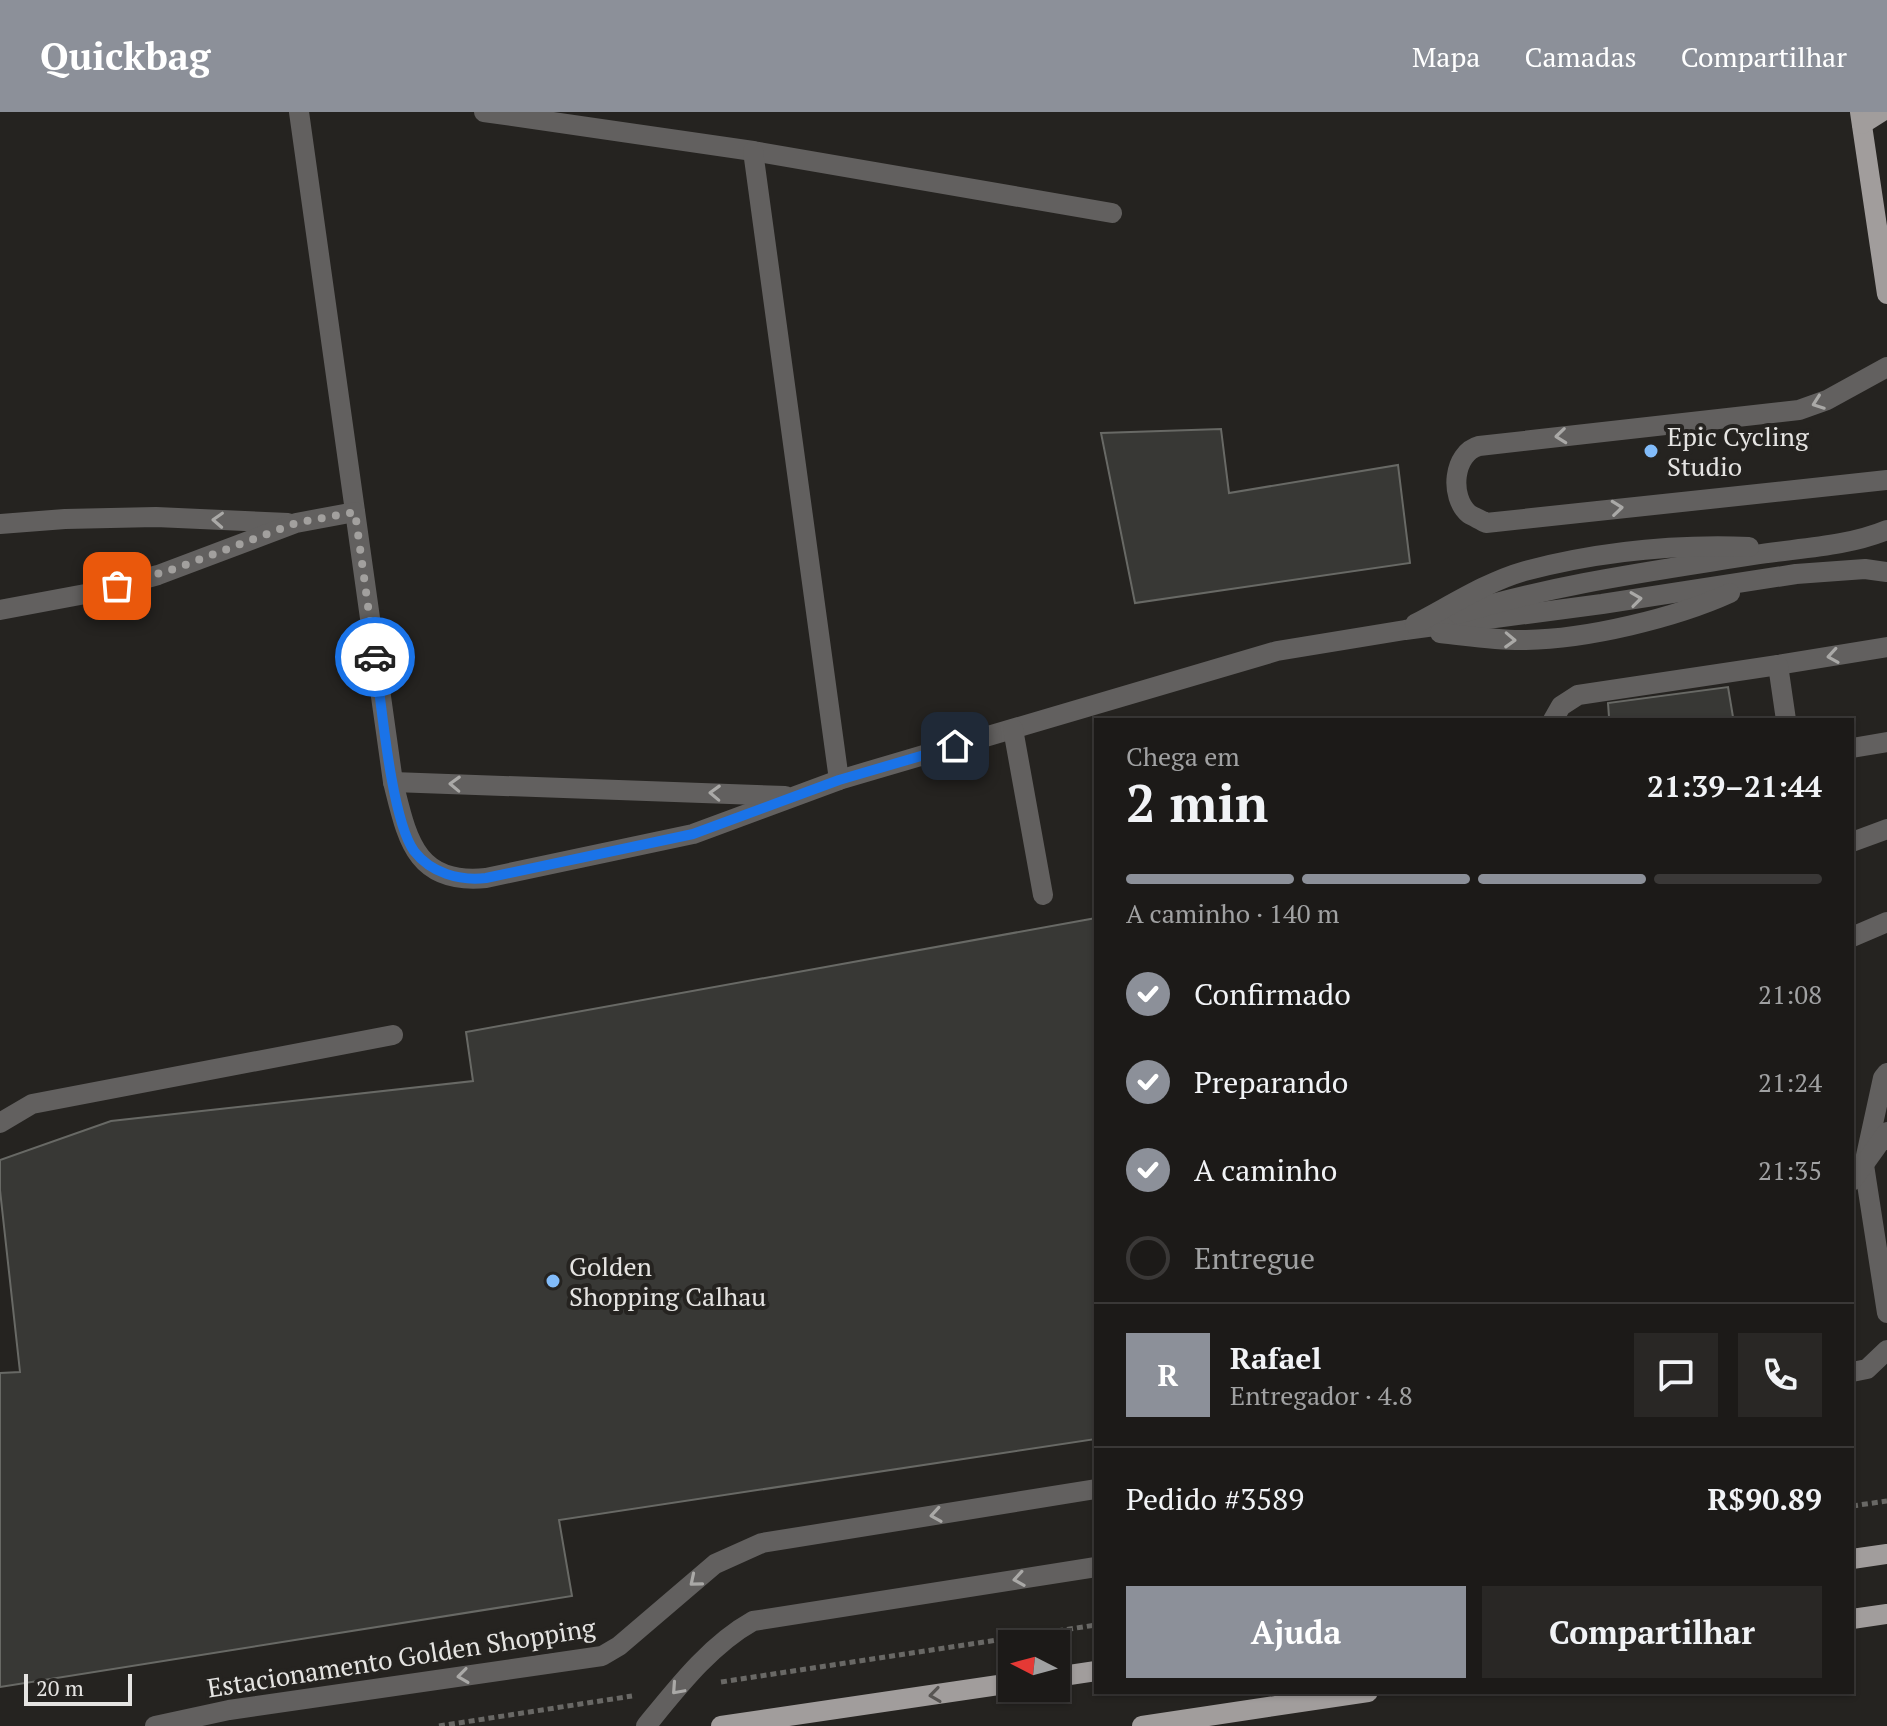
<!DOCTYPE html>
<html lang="pt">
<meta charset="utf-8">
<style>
body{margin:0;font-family:"PT Serif",serif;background:#292725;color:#f1f3f6;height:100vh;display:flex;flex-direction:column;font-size:30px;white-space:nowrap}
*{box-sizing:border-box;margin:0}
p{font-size:26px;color:#a0a1a2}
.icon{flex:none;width:44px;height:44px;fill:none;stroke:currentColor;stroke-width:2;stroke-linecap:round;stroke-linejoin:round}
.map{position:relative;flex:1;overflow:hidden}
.side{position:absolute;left:1094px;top:606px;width:760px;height:976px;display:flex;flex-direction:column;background:#1c1a18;border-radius:0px;box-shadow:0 2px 6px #0004,0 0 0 2px #3a3837}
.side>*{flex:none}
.needle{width:52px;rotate:276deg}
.controls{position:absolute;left:998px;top:1518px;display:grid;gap:16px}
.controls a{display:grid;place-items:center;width:72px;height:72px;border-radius:0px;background:#1c1a18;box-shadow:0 2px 6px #0004,0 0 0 2px #3a3837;font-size:40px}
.scale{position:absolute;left:24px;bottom:20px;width:108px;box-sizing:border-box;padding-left:8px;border:4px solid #e5e4e2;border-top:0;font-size:22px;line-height:28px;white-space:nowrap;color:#e5e4e2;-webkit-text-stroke:6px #252320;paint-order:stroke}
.pin{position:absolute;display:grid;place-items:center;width:68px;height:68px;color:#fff;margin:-34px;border-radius:16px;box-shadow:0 4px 12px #0006}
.courier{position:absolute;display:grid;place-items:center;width:80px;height:80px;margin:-40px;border:6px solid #1a73e8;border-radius:50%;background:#fff;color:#222;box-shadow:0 2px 10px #0007}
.headline em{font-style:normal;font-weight:700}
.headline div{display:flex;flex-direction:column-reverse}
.headline{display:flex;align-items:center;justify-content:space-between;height:136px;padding:0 32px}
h1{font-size:52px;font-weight:700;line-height:60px}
.bar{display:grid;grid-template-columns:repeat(4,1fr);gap:12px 8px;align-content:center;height:96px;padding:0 32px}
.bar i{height:10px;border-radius:6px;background:#3a3837}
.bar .current{background:#8c9099}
.bar p{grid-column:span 4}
.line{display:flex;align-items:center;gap:20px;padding:0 32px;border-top:2px solid #3a3837}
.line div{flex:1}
.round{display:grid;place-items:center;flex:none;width:84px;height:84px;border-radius:0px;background:#292725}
ol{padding:0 32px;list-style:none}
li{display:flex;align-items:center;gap:24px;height:88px}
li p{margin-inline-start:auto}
li .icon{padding:8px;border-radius:50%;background:#8c9099;color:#fff;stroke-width:4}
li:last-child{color:#a0a1a2}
li i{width:44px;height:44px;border:4px solid #3a3837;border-radius:50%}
.button{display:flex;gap:16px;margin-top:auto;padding:16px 32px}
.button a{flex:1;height:92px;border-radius:0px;background:#8c9099;color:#fff;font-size:32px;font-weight:700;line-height:92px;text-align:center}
.button a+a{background:#292725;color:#f1f3f6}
header{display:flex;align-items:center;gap:48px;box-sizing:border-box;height:112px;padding:0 40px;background:#8c9099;color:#fff}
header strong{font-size:38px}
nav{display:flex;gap:44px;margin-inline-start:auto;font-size:28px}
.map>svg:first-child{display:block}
</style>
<header>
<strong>Quickbag</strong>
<nav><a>Mapa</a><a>Camadas</a><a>Compartilhar</a></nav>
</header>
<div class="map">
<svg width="1887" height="1614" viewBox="0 0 1887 1614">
<rect width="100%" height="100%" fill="#252320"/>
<g fill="#383835" stroke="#686965" stroke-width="2">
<path d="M1221,317L1229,381L1398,353L1410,451L1135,491L1101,321Z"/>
<path d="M1728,575L1733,605L1738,608H1595L1609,605L1608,591Z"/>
<path d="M1096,806V1327L559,1408L572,1484L0,1575V1261L20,1260L0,1078V1048L111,1009L473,969L466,920Z"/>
</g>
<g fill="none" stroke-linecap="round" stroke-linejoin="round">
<g stroke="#696865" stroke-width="5" stroke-dasharray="6 4" stroke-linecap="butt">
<path d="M1852,1394L1887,1389"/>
<path d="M721,1570L1096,1513"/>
<path d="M439,1614L632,1584"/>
</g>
<g stroke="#62605f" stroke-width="20">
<path d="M299,0L393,670C407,725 414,773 486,766L693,722L839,668L1277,539L1405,518L1602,492L1796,462L1865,457L1887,460"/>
<path d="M484,0L753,39L1112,101"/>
<path d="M753,39L839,668"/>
<path d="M1887,255L1827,288L1799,298L1479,334C1453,341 1449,385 1469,402C1474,405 1481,408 1486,411L1887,368"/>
<path d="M0,412L65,407L156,405L288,411"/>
<path d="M0,498L96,480L158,463L296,411L355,400"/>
<path d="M1458,502C1555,472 1654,459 1754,443C1798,436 1846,435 1887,418"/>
<path d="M1415,512C1450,494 1486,470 1525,459C1598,440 1674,432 1749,435"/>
<path d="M1440,521C1469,524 1498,529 1526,528C1587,527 1675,506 1730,481"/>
<path d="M1778,553L1887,535"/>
<path d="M1553,608L1561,594L1578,583L1778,553L1786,608"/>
<path d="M1013,617L1043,783"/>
<path d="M1852,636L1887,630"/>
<path d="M393,670L785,684"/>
<path d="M1852,730L1887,717"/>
<path d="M1852,825L1887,810"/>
<path d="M1887,961L1883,966L1864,1053L1887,1201"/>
<path d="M0,1011L32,992L393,923"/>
<path d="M1852,1069L1887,1020"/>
<path d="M1852,1260L1867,1257L1887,1238"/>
<path d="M155,1614L229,1598L602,1544L619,1534L715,1452L762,1431L1096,1377"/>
<path d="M646,1614C677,1576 710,1533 753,1509L1096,1455"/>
</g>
<g stroke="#a19d9c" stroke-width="20">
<path d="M1860,0L1887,182"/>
<path d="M1862,12L1881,0"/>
<path d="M1852,1447L1887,1442"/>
<path d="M1852,1507L1887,1502"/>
<path d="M1056,1565L1096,1559"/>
<path d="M721,1614L1012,1571"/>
<path d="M1142,1614L1368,1580"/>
</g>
</g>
<defs><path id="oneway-chevron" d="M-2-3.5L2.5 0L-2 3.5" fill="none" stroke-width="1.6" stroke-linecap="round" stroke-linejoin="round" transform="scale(2)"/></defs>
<g stroke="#aaa9a7">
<use href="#oneway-chevron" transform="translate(1818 291) rotate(160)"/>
<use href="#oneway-chevron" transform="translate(1561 324) rotate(174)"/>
<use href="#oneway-chevron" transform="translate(1617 396) rotate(-6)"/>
<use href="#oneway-chevron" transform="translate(218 408) rotate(-177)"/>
<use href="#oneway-chevron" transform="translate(1636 487) rotate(-8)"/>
<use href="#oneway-chevron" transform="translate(1510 528) rotate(2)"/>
<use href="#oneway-chevron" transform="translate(1833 544) rotate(171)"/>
<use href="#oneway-chevron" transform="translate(455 672) rotate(-178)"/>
<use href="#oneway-chevron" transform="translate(715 681) rotate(-178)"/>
<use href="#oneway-chevron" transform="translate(936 1403) rotate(171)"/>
<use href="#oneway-chevron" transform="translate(1019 1467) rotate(171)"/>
<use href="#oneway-chevron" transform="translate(695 1469) rotate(140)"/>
<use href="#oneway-chevron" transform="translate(463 1564) rotate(172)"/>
<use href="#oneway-chevron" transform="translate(677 1577) rotate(132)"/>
</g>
<use stroke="#575452" href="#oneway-chevron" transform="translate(935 1583) rotate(172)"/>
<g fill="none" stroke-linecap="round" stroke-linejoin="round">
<path stroke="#a2a09e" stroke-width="8" stroke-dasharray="0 14.4" d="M117,474L177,456L296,411L355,400L375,545"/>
<path stroke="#1a73e8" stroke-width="10" d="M375,545C381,588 391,707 414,739C431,761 459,769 486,766L693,722L839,668L955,634"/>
</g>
<g fill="#82bcfa" stroke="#252320" stroke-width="3">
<circle cx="1651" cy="339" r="8"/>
<circle cx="553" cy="1169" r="8"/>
</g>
<g text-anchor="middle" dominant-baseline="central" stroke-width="8" stroke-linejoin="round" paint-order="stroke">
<g font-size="26" fill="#e5e4e2" stroke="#252320" text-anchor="start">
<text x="1667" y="324">Epic Cycling<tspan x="1667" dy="30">Studio</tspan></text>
<text x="569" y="1154">Golden<tspan x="569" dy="30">Shopping Calhau</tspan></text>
</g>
<g font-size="26" fill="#e5e4e2" stroke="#252320">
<text transform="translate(401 1545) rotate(-9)">Estacionamento Golden Shopping</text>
</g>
</g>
</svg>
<div class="controls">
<a><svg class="needle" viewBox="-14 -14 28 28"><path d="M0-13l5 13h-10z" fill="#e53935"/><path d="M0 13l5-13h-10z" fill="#a0a1a2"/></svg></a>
</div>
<div class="scale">20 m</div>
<div class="pin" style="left:117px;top:474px;background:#ea580c"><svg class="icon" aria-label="bag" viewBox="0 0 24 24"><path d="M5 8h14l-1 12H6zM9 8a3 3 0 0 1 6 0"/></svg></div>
<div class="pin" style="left:955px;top:634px;background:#1f2937"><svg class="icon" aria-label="home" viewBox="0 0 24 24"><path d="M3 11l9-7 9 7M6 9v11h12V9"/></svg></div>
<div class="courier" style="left:375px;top:545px"><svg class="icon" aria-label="car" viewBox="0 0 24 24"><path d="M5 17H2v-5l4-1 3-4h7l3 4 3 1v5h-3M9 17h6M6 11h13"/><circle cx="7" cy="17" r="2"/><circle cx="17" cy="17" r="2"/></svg></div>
<section class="side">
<div class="headline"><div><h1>2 min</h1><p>Chega em</p></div><em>21:39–21:44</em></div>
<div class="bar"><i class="current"></i><i class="current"></i><i class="current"></i><i></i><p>A caminho · 140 m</p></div>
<ol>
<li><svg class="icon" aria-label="check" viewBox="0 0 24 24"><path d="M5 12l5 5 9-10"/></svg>Confirmado<p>21:08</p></li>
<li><svg class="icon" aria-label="check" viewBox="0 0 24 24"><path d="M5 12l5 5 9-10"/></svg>Preparando<p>21:24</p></li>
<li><svg class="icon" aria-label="check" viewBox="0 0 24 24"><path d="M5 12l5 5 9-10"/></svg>A caminho<p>21:35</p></li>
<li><i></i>Entregue</li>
</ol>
<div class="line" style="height:144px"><b class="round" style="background:#8c9099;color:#fff">R</b><div><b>Rafael</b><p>Entregador · 4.8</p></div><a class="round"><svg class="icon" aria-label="chat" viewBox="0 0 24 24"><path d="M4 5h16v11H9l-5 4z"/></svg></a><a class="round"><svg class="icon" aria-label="phone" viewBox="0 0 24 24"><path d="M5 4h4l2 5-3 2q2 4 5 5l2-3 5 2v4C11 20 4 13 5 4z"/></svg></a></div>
<div class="line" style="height:104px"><div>Pedido #3589</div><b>R$90.89</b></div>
<div class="button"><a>Ajuda</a><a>Compartilhar</a></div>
</section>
</div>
